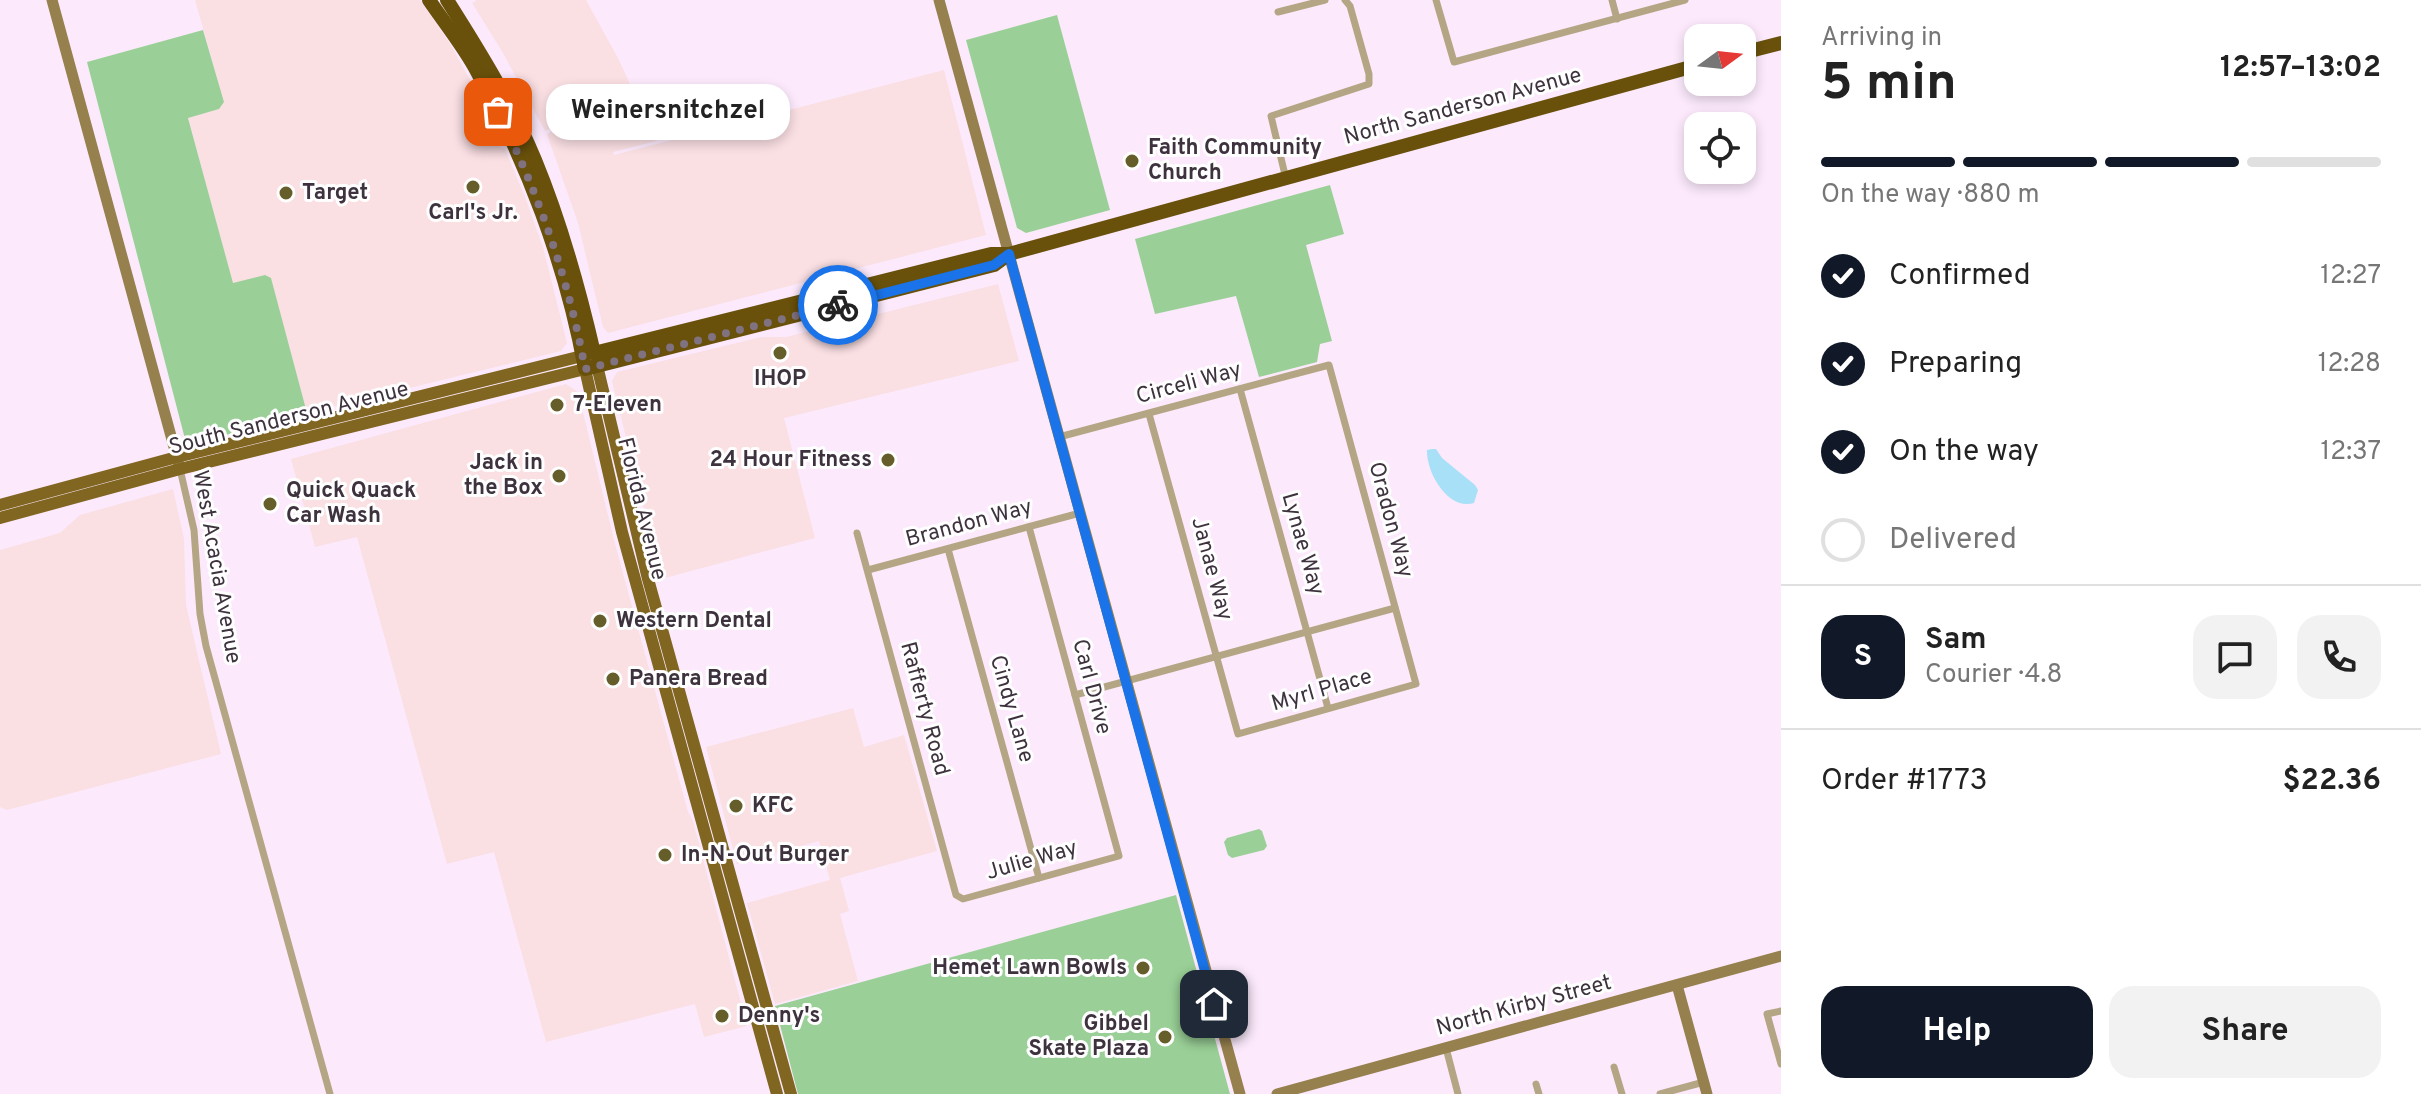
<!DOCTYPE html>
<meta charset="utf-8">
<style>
body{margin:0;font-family:Overpass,sans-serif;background:#f2f2f2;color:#222;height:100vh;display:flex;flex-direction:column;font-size:30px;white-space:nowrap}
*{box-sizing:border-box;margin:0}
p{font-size:26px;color:#767676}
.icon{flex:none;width:44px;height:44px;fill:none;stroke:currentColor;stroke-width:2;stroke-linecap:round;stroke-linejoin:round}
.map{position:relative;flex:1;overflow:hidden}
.details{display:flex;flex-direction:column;background:#fff;width:640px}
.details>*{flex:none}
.needle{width:52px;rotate:75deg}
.fabs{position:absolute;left:1684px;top:24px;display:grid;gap:16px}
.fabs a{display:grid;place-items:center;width:72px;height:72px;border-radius:16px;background:#fff;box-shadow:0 4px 12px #0003;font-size:40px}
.pin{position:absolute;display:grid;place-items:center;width:68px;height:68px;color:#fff;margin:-34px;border-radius:16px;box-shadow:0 4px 12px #0006}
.courier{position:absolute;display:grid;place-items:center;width:80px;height:80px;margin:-40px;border:6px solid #1a73e8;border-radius:50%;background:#fff;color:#222;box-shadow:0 2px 10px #0007}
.bubble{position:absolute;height:56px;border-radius:24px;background:#fff;box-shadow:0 4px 12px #0003;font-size:26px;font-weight:700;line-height:56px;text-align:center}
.overview em{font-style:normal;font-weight:700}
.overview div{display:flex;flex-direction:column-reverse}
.overview{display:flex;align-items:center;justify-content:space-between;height:136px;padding:0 40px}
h1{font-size:52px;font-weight:700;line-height:60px}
.bar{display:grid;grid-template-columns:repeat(4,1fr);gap:12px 8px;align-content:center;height:96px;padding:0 40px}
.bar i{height:10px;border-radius:6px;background:#e0e0e0}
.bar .selected{background:#111827}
.bar p{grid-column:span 4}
.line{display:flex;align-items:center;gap:20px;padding:0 40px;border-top:2px solid #e0e0e0}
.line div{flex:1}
.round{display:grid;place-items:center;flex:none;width:84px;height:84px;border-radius:24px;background:#f2f2f2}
ol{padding:0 40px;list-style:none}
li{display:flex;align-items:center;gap:24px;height:88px}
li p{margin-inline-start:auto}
li .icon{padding:8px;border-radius:50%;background:#111827;color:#fff;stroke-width:4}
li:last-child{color:#767676}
li i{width:44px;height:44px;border:4px solid #e0e0e0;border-radius:50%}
.primary-button{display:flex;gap:16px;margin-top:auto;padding:16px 40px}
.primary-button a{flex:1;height:92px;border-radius:24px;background:#111827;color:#fff;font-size:32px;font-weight:700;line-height:92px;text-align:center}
.primary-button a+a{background:#f2f2f2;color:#222}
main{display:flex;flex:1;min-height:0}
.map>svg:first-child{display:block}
</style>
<main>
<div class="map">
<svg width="1781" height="1094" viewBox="0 0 1781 1094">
<rect width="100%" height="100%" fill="#fceafc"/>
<g fill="#fadfe3">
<path d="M195,0H420L452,47L489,115L486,124L498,146L505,149L525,197L543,247L567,343L561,351L307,413L271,279L265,275L233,284L188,117L219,109L224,102Z"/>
<path d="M477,0H586L619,60L656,141L613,152L614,155L944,70L986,235L608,333L603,327L578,223L547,134L593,110L591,108L545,131L503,53L472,3Z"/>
<path d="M998,284L1019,361L784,418L815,538L661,579L612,381L617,372L761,337H786Z"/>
<path d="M566,384L578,392L615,544L688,812L693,821L747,1026L704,1037L695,1004L546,1042L494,852L447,864L357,537L315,547L291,459Z"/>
<path d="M173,489L184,539L186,605L221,754L7,810L0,807V550L60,533L80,515Z"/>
<path d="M853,708L864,747L904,735L937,851L840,878L849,911L840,914L858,981L775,1004L747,903L830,880L819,841L737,864L706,747Z"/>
</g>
<g fill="#9ad097">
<path d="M1057,15L1110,210L1026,233L1017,228L966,40Z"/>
<path d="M203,30L224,102L219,109L188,118L233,283L265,275L271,278L307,413L193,444L185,439L87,62Z"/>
<path d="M1330,185L1344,234L1306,245L1332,341L1320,344L1317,362L1259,377L1236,296L1155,314L1135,239Z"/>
<path d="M1259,829L1262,831L1267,846L1264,850L1232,858L1228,855L1224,842L1227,838Z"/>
<path d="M1176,895L1230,1094H798L775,1006Z"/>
</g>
<path fill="#a8e0f7" d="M1432,449H1436L1442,458L1475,485L1478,490L1474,503C1448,511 1426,472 1427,450Z"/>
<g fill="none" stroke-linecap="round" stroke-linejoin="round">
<g stroke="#b4a684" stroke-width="7">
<path d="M1436,0L1454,62L1685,0"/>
<path d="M1612,0L1617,19"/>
<path d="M1278,12L1325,0"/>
<path d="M1286,179L1271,116L1369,84V74L1350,6L1345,0"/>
<path d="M1240,389L1328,708"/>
<path d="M1059,437L1329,365L1416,684L1238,734L1149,414"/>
<path d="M180,469L194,530L200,614L206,646L330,1094"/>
<path d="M857,533L956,895L963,899L1119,856L1029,527"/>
<path d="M948,549L1039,878"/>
<path d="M868,570L1080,513"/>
<path d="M1075,695L1395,608"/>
<path d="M1781,1011L1767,1014L1781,1064"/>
<path d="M1446,1048L1458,1094"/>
<path d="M1614,1067L1622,1094"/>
<path d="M1536,1084L1539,1094"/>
<path d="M1660,1094L1704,1082"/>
</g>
<g stroke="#96814e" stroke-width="11">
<path d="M52,0L180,469"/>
<path d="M939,0L1240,1094"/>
<path d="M1677,985L1707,1094"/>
<path d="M1277,1094L1781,956"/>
</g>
<g stroke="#806620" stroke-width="12">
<path d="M0,505L177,457L594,353L648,579L791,1094"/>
<path d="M0,518L180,469L585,369L622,532L777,1094"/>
</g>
<g stroke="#69510b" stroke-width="14">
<path d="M429,0C444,22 461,43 474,66C526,159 566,264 585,369L994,265L1009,254L1698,65"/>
<path d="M447,0C480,52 512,104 535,160C561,223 579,288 594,353L991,254H1009"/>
<path d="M1742,53L1781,43"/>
</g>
</g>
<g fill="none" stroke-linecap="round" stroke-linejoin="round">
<path stroke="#807280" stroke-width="8" stroke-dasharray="0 14.4" d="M498,112C538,192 569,280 585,369L838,305"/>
<path stroke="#1a73e8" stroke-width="10" d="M838,305L994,265L1009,254L1214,1004"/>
</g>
<g fill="#655d2a" stroke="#fefefe" stroke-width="3">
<circle cx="1132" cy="161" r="8"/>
<circle cx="473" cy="187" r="8"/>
<circle cx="286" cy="193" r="8"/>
<circle cx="780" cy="353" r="8"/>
<circle cx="557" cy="405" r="8"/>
<circle cx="888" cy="460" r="8"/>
<circle cx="559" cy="476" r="8"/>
<circle cx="270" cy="504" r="8"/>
<circle cx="600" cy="621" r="8"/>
<circle cx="613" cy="679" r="8"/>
<circle cx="736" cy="806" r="8"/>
<circle cx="665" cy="855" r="8"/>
<circle cx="1143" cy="968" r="8"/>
<circle cx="722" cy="1016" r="8"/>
<circle cx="1165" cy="1037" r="8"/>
</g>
<g text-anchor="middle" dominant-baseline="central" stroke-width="6" stroke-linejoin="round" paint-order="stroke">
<g font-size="22" fill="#3d323d" stroke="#fefefe">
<text transform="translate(1463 107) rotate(-15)">North Sanderson Avenue</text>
<text transform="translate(1189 384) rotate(-15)">Circeli Way</text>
<text transform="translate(289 419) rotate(-14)">South Sanderson Avenue</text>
<text transform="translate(641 509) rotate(76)">Florida Avenue</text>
<text transform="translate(1390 520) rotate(75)">Oradon Way</text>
<text transform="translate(969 524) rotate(-15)">Brandon Way</text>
<text transform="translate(1302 544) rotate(74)">Lynae Way</text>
<text transform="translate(216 567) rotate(80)">West Acacia Avenue</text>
<text transform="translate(1211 569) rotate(75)">Janae Way</text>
<text transform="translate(1091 687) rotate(75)">Carl Drive</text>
<text transform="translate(1322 691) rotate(-16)">Myrl Place</text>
<text transform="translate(924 709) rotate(75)">Rafferty Road</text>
<text transform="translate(1011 709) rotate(74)">Cindy Lane</text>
<text transform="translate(1032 861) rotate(-16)">Julie Way</text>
<text transform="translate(1524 1006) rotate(-15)">North Kirby Street</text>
</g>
<g font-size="22" font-weight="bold" fill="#3d323d" stroke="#fefefe" text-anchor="start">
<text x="1148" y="148">Faith Community<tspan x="1148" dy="25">Church</tspan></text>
<text x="302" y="193">Target</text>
<text x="473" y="213" text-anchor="middle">Carl's Jr.</text>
<text x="780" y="379" text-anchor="middle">IHOP</text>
<text x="573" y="405">7-Eleven</text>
<text x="872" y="460" text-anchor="end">24 Hour Fitness</text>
<text x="543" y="463" text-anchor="end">Jack in<tspan x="543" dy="25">the Box</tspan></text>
<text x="286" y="491">Quick Quack<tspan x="286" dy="25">Car Wash</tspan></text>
<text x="616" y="621">Western Dental</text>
<text x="629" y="679">Panera Bread</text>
<text x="752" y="806">KFC</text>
<text x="681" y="855">In-N-Out Burger</text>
<text x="1127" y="968" text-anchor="end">Hemet Lawn Bowls</text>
<text x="738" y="1016">Denny's</text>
<text x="1149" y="1024" text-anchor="end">Gibbel<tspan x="1149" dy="25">Skate Plaza</tspan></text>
</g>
</g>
</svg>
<div class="fabs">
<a><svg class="needle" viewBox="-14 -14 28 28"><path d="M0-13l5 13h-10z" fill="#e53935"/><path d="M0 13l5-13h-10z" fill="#767676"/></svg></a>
<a><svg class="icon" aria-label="locate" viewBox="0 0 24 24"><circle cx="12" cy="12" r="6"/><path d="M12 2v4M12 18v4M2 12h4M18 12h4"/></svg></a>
</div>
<div class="pin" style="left:498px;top:112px;background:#ea580c"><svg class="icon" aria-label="bag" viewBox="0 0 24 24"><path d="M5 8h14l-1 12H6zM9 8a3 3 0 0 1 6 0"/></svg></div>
<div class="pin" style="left:1214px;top:1004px;background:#1f2937"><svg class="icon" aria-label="home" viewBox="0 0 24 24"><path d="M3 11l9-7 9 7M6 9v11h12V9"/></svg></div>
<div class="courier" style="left:838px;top:305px"><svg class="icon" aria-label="bike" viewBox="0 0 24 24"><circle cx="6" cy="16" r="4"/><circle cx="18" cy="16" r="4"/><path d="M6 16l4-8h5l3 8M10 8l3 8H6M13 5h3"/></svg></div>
<div class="bubble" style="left:546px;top:84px;width:244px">Weinersnitchzel</div>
</div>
<section class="details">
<div class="overview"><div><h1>5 min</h1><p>Arriving in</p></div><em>12:57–13:02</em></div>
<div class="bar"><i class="selected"></i><i class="selected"></i><i class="selected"></i><i></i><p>On the way · 880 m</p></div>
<ol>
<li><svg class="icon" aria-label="check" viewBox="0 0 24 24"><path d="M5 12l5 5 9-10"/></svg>Confirmed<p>12:27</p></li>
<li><svg class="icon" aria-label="check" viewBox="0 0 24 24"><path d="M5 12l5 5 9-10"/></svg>Preparing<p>12:28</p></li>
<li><svg class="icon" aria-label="check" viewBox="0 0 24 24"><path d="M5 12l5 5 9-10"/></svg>On the way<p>12:37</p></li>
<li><i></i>Delivered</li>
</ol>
<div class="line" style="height:144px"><b class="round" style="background:#111827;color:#fff">S</b><div><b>Sam</b><p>Courier · 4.8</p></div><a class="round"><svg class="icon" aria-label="chat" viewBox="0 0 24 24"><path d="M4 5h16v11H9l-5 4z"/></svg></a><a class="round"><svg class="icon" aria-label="phone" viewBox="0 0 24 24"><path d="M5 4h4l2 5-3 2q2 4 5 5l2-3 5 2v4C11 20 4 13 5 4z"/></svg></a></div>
<div class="line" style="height:104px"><div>Order #1773</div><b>$22.36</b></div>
<div class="primary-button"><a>Help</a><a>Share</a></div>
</section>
</main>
